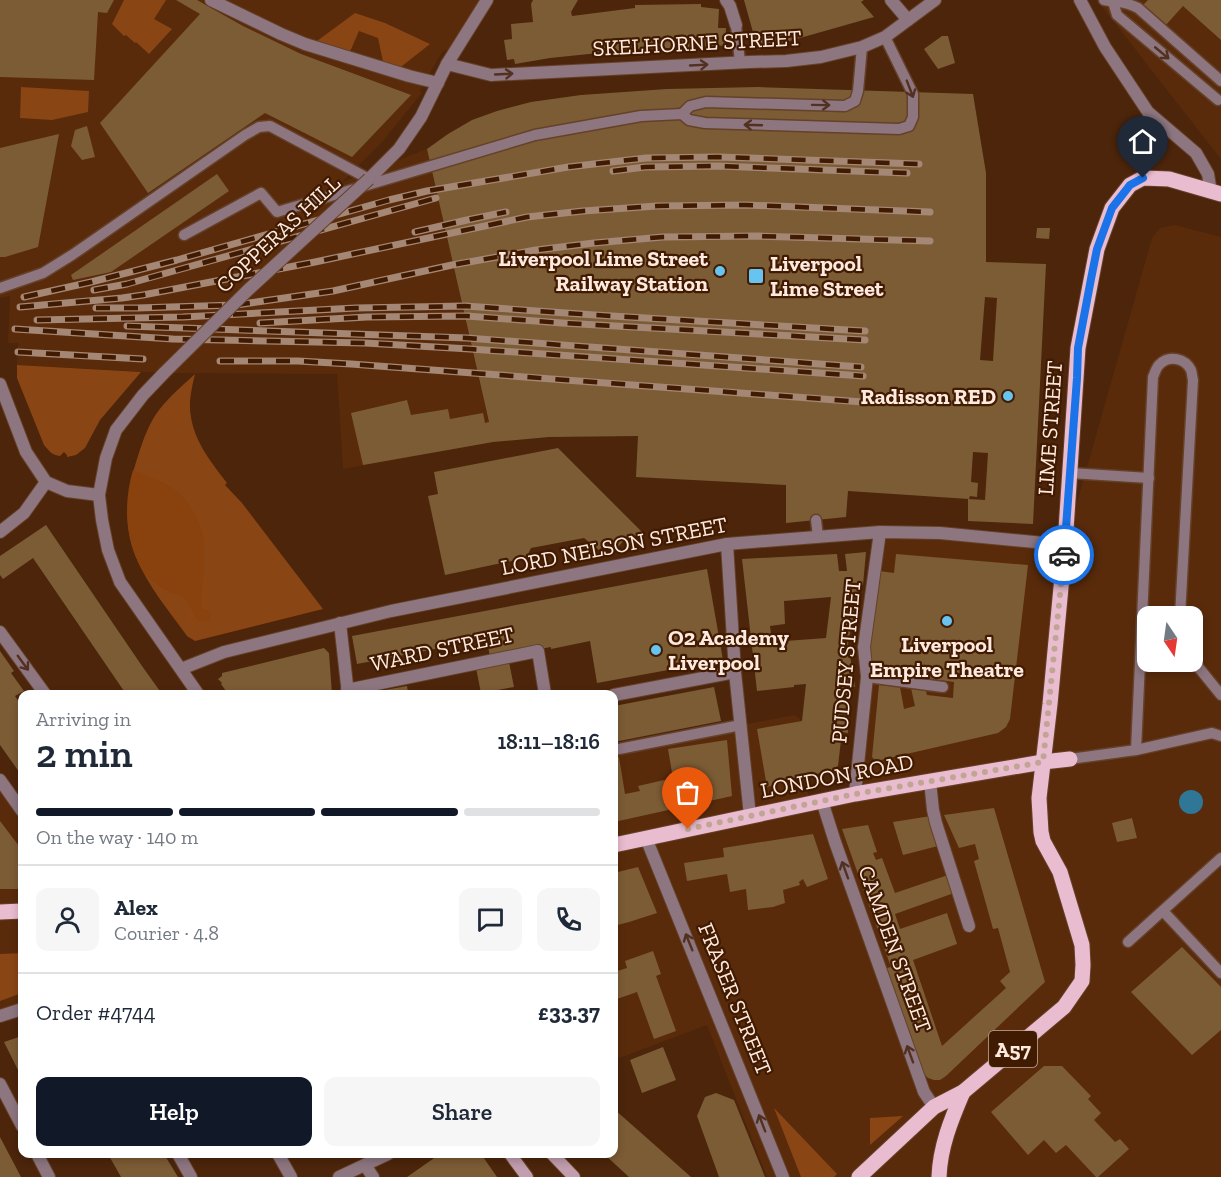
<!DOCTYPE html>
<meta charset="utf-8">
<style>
body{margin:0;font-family:"Zilla Slab",serif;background:#f6f6f7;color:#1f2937;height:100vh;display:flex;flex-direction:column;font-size:22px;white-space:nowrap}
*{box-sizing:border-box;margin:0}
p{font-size:20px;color:#747a83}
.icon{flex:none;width:33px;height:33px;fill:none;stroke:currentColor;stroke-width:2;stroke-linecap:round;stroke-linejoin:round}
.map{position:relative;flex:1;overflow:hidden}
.details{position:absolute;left:18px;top:690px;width:600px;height:468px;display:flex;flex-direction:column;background:#fff;border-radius:12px;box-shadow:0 3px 9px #0003}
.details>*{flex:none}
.needle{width:39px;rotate:167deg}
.fabs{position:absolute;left:1137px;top:606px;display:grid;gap:12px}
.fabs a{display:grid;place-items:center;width:66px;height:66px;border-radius:12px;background:#fff;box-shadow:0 3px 9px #0003;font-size:30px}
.pin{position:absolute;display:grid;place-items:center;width:51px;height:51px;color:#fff;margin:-62px -26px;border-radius:50% 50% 50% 0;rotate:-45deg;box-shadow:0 0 6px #0007}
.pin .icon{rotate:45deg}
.courier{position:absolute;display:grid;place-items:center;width:60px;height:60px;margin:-30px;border:4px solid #1a73e8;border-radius:50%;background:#fff;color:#222;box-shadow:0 2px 8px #0007}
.headline em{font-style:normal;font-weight:600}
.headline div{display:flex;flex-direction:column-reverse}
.headline{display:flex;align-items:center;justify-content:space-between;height:102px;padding:0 18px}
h1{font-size:39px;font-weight:600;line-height:45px}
.bar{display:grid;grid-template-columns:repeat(4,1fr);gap:9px 6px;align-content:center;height:72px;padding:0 18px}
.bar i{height:8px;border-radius:4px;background:#e0e1e3}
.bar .selected{background:#111827}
.bar p{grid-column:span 4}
.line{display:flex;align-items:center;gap:15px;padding:0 18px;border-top:2px solid #e0e1e3}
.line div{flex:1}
.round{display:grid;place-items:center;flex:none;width:63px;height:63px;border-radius:12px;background:#f6f6f7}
.cta{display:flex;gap:12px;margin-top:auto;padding:12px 18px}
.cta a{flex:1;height:69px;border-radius:12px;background:#111827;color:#fff;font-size:24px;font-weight:600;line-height:69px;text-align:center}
.cta a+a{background:#f6f6f7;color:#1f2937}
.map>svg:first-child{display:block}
</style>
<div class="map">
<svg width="1221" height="1177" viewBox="0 0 1221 1177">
<rect width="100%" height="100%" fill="#4c250b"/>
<g fill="#592b0b" fill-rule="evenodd">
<path d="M0,0H487L461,43L442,52L420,90L422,93L383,141L342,182L427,149L493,442L343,469L337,374L164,373L17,365L18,343H8L10,296L0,298Z"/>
<path d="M1097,0H1221V159L1206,140Z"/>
<path d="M1175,225L1221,237V1177H767L707,1025L614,1060V749L795,715L802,721L804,759L807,777L809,804L855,794L880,532L1065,545L1152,238L1160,228ZM1148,616H1192V662H1148Z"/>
<path d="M0,784L22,811V1009L0,1016Z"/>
</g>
<g fill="#8a4515">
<path d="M124,0H166L154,19L172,29L149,54L136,42L135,43L126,35L124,36L112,24Z"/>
<path d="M355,13L385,23L430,44L397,70L384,66L378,38L359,31L349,54L317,41Z"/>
<path d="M21,87L89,91L88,112L52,120L20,118Z"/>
<path d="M17,365L141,372L100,420L85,448L76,455L67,457V455L64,452L60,456C52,455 49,451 44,445L17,378Z"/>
<path d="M195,374C192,387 188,403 191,417C195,443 212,463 227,483L225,485L242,503L323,609L195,641L187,636C169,611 147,585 135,555C122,522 127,489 138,456C143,440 149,423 159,410C169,397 183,385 195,374Z"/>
<path d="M22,953V993L0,1001V954Z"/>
<path d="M774,1108L837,1174L834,1177H801Z"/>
<path d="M903,1116L870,1145V1118Z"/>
</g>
<path fill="#89420d" d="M133,470C149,476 166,482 179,493C191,504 203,527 204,542C205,563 203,583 201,603L203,609L208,610L211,613L210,620L204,622H199C193,615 191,605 184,598C180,594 176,595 172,593C162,589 152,581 145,574C142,570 140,566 138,562C125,532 124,500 133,470Z"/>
<circle fill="#307696" cx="1191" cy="802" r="12"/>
<g fill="#7c5c35" fill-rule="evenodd">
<path d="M0,0H114L107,13L98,12L94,80L0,77Z"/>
<path d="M176,0H197L243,26L301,54L411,95L352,157L265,113L148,193L100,123L200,14Z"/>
<path d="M533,0H578L571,12L572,16L635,8V5L701,4V7L719,9L718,28H726L725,46L714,45V47L638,49L550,58L515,64L514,59L507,60L504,40L512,39L511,24L533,22L531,4Z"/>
<path d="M744,0H864L861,2L874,17L758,50Z"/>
<path d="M1148,0H1221V40L1183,6L1165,26L1142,6Z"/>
<path d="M942,36H948L955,63L938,69L924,49Z"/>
<path d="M758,87L973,94L986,173V262L1046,264L1033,524L968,521V499L985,500L988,453L973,452L971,482L978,483L977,497L970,496L969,499L848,491L846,517L786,523V485L636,477L638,436L549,437L493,442L363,465L351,413L407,400L411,415L448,409L450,419L483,413L485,423L489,422L427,149L448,134L472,120L497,111L531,102L581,95L667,89ZM985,297L997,298L993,361L980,360Z"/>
<path d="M87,126L95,157L82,160L71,146L75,130Z"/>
<path d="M59,134L38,247L5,257H0V148Z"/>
<path d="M217,174L229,191L111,272L73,280L71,275Z"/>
<path d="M1037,228H1050L1049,239L1036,238Z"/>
<path d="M558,448L645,535L642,544L633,546L625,539L618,547L612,541L605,548L603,546L599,550L584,538L531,548L526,558L445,575L428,496L438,494L434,472Z"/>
<path d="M46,525L142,666L162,694H126L33,558L3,579L0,575V556Z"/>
<path d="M866,552L863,585H860L848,643L855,687L850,686V710L846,709L848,733L842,732L838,766L832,770L767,787L757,729L802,721L806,684L794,685V687L757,691L742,559L837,554L839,571H847L845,554ZM831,597L826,638L772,642L770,626L785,624L784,601Z"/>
<path d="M896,554L1028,565L1010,719L1006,727L998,733L876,761L872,757L879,685L900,687L904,709L915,706L911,688L926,691L927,695L953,698L954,682L868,670L879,571L894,573Z"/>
<path d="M707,569L723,660L597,683L590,641L551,649V647L490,658L487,639L357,664L352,636Z"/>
<path d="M324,648L329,653L332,694H228L221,684L222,683L218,679L222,676V673Z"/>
<path d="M0,651L14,671L11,673L24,691L15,696L22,707V776L0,745Z"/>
<path d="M509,662L514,687L481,693L476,668Z"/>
<path d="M407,686L408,692L411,691V694H368V693Z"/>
<path d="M714,687L721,721L614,742V706Z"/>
<path d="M727,740L732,796L614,822V758L619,757L625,794L640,791L638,786L673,778L668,749Z"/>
<path d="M994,808L1045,982L946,1076L940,1080H934L928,1078L923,1073L887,968L891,967L842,829L868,825L877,852L873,853L876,860L882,858L895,893L948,875L954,893L895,914L900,929L947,913L957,944L913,960L942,1046L1006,988L1000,981L1010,972L998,928L993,929L974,861L979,859L975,844L959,848L944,815Z"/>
<path d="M931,816L938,846L903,855L893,822Z"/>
<path d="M1132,818L1137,838L1117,842L1112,823Z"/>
<path d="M0,821L22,850V889H0Z"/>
<path d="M813,834L828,879L807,887L803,879L799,882L800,885L783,890L785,903L773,907L748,910L746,889L730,892L727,874L687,881L684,863L724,857L723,848Z"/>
<path d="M638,867L657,913L629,922L614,926V873Z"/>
<path d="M1182,947L1221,987V1030L1192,1055L1131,992Z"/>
<path d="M653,951L661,974L656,976L676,1031L654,1039L637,992L614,1000V972L627,968L625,961Z"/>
<path d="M22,1036V1078L4,1042Z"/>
<path d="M663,1047L676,1080L642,1093L630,1060Z"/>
<path d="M1044,1066H1062L1091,1096L1088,1099L1101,1113L1094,1120L1115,1142L1120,1139L1129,1149L1098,1177H1096L1066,1145L1056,1153L1044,1140L1028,1155L991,1112Z"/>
<path d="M716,1093L734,1100L765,1177H719L697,1116L705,1097Z"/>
<path d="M614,1109L691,1177H629L604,1154H614Z"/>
<path d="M0,1137L21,1177H0Z"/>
<path d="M108,1154H164L178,1177H121Z"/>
<path d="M440,1154H481L497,1177H407Z"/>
</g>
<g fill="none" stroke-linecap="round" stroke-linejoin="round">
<defs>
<g id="service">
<path d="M1104,0C1118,3 1125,1 1138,8L1221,81"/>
<path d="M1113,2L1117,15L1218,100"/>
<path d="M736,25L740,62"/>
<path d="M682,114L690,106L706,102L845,106L855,101L858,91L862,47"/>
<path d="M184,235L261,193L277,212L535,135L641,116L682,114L689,120L705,123L899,129L909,126L913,117V94L885,37"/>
<path d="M0,288L43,273L72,255L245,135L259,127L270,126L369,179"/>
<path d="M1070,473L1149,478"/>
<path d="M816,520L818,537"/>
<path d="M1192,657L1195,663L1221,695"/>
<path d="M867,677L943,687"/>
<path d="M614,750L741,725"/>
<path d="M1136,750L1153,377C1155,373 1156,367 1160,364C1169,355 1185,358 1191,370C1192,373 1192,376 1193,380L1180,616"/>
<path d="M1070,759L1136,750L1212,733L1221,736"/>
<path d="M1163,911L1221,973"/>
<path d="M1128,942L1221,858"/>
</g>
<g id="pedestrian">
<path d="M211,0L281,34L305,44L409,76L438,83"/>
<path d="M726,0L730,6L736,25"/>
<path d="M867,677L864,647L880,532"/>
<path d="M0,1016L22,1009"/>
</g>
<g id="minor">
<path d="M891,0L908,20"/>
<path d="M1080,0L1105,47L1148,112L1196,153L1208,174L1211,192"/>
<path d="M727,544L735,672L750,816"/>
<path d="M340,623L348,694"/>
<path d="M0,632L45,694"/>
<path d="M181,669L224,652L391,611L727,544L880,532L940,533L1065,545"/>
<path d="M347,690L538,651L545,694"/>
<path d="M614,695L735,672"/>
<path d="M0,780L22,811"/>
<path d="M930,781L933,810L936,823L969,926"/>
<path d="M855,794L867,677"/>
<path d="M822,801L835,842L924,1092L934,1107"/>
<path d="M646,838L783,1177"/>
<path d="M0,1084L22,1126"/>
<path d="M37,1154L49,1177"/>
<path d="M178,1154L191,1177"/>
<path d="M278,1154L291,1177"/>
<path d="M365,1165L373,1177"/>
</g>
<g id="tertiary">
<path d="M447,64L491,75L749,62L786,61L821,57L862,47L885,37L935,0"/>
<path d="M369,179L399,149L421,117L447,64L487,0"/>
<path d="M164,373L143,395L116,430L106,458L99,495L102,520L108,550L120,582L198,694"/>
<path d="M0,384L26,452L46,482L67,491L99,495"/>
<path d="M0,532L24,513L46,482"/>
<path d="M339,1177L388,1154"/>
</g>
<g id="secondary">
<path d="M510,1154L527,1177"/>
<path d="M552,1154L574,1177"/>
</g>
<g id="primary">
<path d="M614,845L855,794L1043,762L1070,759"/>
<path d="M0,912L22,911"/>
<path d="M859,1177L934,1107L963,1092L1064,1007L1082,981L1083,965L1082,945L1060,872L1043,841L1041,832L1039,798L1050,704L1065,545L1078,348L1097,249L1112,208L1130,185L1143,178L1169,179L1221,194"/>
<path d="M939,1177C940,1147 951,1120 963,1092"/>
</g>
</defs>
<use href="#service" stroke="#654129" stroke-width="13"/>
<use href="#pedestrian" stroke="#654129" stroke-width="14"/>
<use href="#minor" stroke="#654129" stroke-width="14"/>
<use href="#tertiary" stroke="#654129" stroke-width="14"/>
<use href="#secondary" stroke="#654129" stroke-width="14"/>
<use href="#primary" stroke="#654129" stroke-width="17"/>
<use href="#service" stroke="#8d7680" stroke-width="10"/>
<use href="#pedestrian" stroke="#8d7680" stroke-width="12"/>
<use href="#minor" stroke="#8d7680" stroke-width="12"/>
<use href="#tertiary" stroke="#8d7680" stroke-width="12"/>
<use href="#secondary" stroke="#c19dad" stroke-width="12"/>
<use href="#primary" stroke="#eabcd0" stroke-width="15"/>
<defs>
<g id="rail">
<path d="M613,171L645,167L718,166L907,173"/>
<path d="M415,232L467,220L506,212"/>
<path d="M94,290L127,284L436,198"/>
<path d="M24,297L91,282L177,260L389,200L427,191L568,167L646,158L718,157L919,164"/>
<path d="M20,307L122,298L143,295L315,262L527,217L583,211L657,206L746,205L930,212"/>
<path d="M96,308H137L236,305L333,291L452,265L536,250L594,243L663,237L757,236L930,241"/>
<path d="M37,320L183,317L356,308L465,306L595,315L865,331"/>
<path d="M260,323L367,317L467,316L562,323L865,340"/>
<path d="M127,326L467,338L861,367"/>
<path d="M15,329L173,339L365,343L470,349L863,376"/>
<path d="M18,352L143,359"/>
<path d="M220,361H298L351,364L863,402"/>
</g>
</defs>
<use href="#rail" stroke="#a58775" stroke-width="7"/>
<use href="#rail" stroke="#401a01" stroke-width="4.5" stroke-dasharray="14" stroke-linecap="butt"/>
<defs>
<path id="tertiary-bridge" d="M164,373L248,290L369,179"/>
</defs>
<use href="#tertiary-bridge" stroke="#654129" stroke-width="14" stroke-linecap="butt"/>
<use href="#tertiary-bridge" stroke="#8d7680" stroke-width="12"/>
</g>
<defs><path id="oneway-shaft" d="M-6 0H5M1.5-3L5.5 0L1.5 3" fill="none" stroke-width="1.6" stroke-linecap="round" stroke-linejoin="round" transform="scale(1.5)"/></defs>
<g stroke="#533121">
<use href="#oneway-shaft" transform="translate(1162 53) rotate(40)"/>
<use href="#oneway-shaft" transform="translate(699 65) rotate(-3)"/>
<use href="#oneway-shaft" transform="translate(504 74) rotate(-3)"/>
<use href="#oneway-shaft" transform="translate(910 89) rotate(69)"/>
<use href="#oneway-shaft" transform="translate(821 105) rotate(1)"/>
<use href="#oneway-shaft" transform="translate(753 125) rotate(-178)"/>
<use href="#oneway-shaft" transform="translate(23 663) rotate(54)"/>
<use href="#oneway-shaft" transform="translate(845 870) rotate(-110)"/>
<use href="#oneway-shaft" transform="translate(689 942) rotate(-112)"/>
<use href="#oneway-shaft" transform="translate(910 1054) rotate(-110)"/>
<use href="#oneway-shaft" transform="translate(762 1123) rotate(-111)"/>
</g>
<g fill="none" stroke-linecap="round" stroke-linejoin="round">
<path stroke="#c0a595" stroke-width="6" stroke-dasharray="0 10.8" d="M688,829L855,794L1043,762L1064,555"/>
<path stroke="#1a73e8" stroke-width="8" d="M1064,555L1077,378L1078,348L1091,279L1097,249L1112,208L1130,185L1143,178"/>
</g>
<g fill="#67c4f0" stroke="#401a01" stroke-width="2">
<circle cx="720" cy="271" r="6"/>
<rect x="748" y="268" width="16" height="16" rx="3"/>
<circle cx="1008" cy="396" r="6"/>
<circle cx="947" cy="621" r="6"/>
<circle cx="656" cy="650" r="6"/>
</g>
<g text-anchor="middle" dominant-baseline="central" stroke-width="4.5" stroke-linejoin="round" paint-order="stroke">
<rect fill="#401a01" stroke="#c6ac9c" stroke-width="1.5" x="989" y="1031" width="48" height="36" rx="4.5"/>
<g font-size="21" font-weight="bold" fill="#ffeadf">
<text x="1013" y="1049">A57</text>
</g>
<g font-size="22" fill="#ffeadf" stroke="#401a01">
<text transform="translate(697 43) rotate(-3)">SKELHORNE STREET</text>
<text transform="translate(278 234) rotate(-43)">COPPERAS HILL</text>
<text transform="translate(1050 428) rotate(-86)">LIME STREET</text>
<text transform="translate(614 546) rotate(-11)">LORD NELSON STREET</text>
<text transform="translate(442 649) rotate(-12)">WARD STREET</text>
<text transform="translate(846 661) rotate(-85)">PUDSEY STREET</text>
<text transform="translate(837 776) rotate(-11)">LONDON ROAD</text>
<text transform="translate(895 949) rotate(70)">CAMDEN STREET</text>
<text transform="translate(735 999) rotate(68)">FRASER STREET</text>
</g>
<g font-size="22" font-weight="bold" fill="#ffeadf" stroke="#401a01" text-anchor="end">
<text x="708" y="258">Liverpool Lime Street<tspan x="708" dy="25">Railway Station</tspan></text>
<text x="770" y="263" text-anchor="start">Liverpool<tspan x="770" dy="25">Lime Street</tspan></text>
<text x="996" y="396">Radisson RED</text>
<text x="668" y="637" text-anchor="start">O2 Academy<tspan x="668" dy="25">Liverpool</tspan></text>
<text x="947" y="644" text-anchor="middle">Liverpool<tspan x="947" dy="25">Empire Theatre</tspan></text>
</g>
</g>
</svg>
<div class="fabs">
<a><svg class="needle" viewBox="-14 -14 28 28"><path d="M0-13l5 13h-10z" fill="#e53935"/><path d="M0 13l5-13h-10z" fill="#747a83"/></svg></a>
</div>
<div class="pin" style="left:688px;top:829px;background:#ea580c"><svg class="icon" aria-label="bag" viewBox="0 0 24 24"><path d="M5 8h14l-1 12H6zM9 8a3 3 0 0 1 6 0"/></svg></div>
<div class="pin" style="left:1143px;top:178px;background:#1f2937"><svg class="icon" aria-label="home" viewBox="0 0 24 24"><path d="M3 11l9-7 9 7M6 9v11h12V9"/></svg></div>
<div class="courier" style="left:1064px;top:555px"><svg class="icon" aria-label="car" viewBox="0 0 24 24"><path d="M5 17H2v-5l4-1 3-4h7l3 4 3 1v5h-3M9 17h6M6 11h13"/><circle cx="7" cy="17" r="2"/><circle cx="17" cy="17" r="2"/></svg></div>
<section class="details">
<div class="headline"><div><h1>2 min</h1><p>Arriving in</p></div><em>18:11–18:16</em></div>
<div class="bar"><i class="selected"></i><i class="selected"></i><i class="selected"></i><i></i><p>On the way · 140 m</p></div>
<div class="line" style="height:108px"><a class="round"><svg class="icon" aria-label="person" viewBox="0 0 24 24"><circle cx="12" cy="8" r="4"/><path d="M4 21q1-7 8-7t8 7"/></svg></a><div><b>Alex</b><p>Courier · 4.8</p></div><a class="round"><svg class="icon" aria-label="chat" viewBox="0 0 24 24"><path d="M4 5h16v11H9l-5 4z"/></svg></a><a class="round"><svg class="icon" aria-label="phone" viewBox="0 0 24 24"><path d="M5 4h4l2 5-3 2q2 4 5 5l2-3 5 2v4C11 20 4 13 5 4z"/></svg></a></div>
<div class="line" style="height:78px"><div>Order #4744</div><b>£33.37</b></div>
<div class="cta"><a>Help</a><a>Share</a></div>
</section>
</div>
